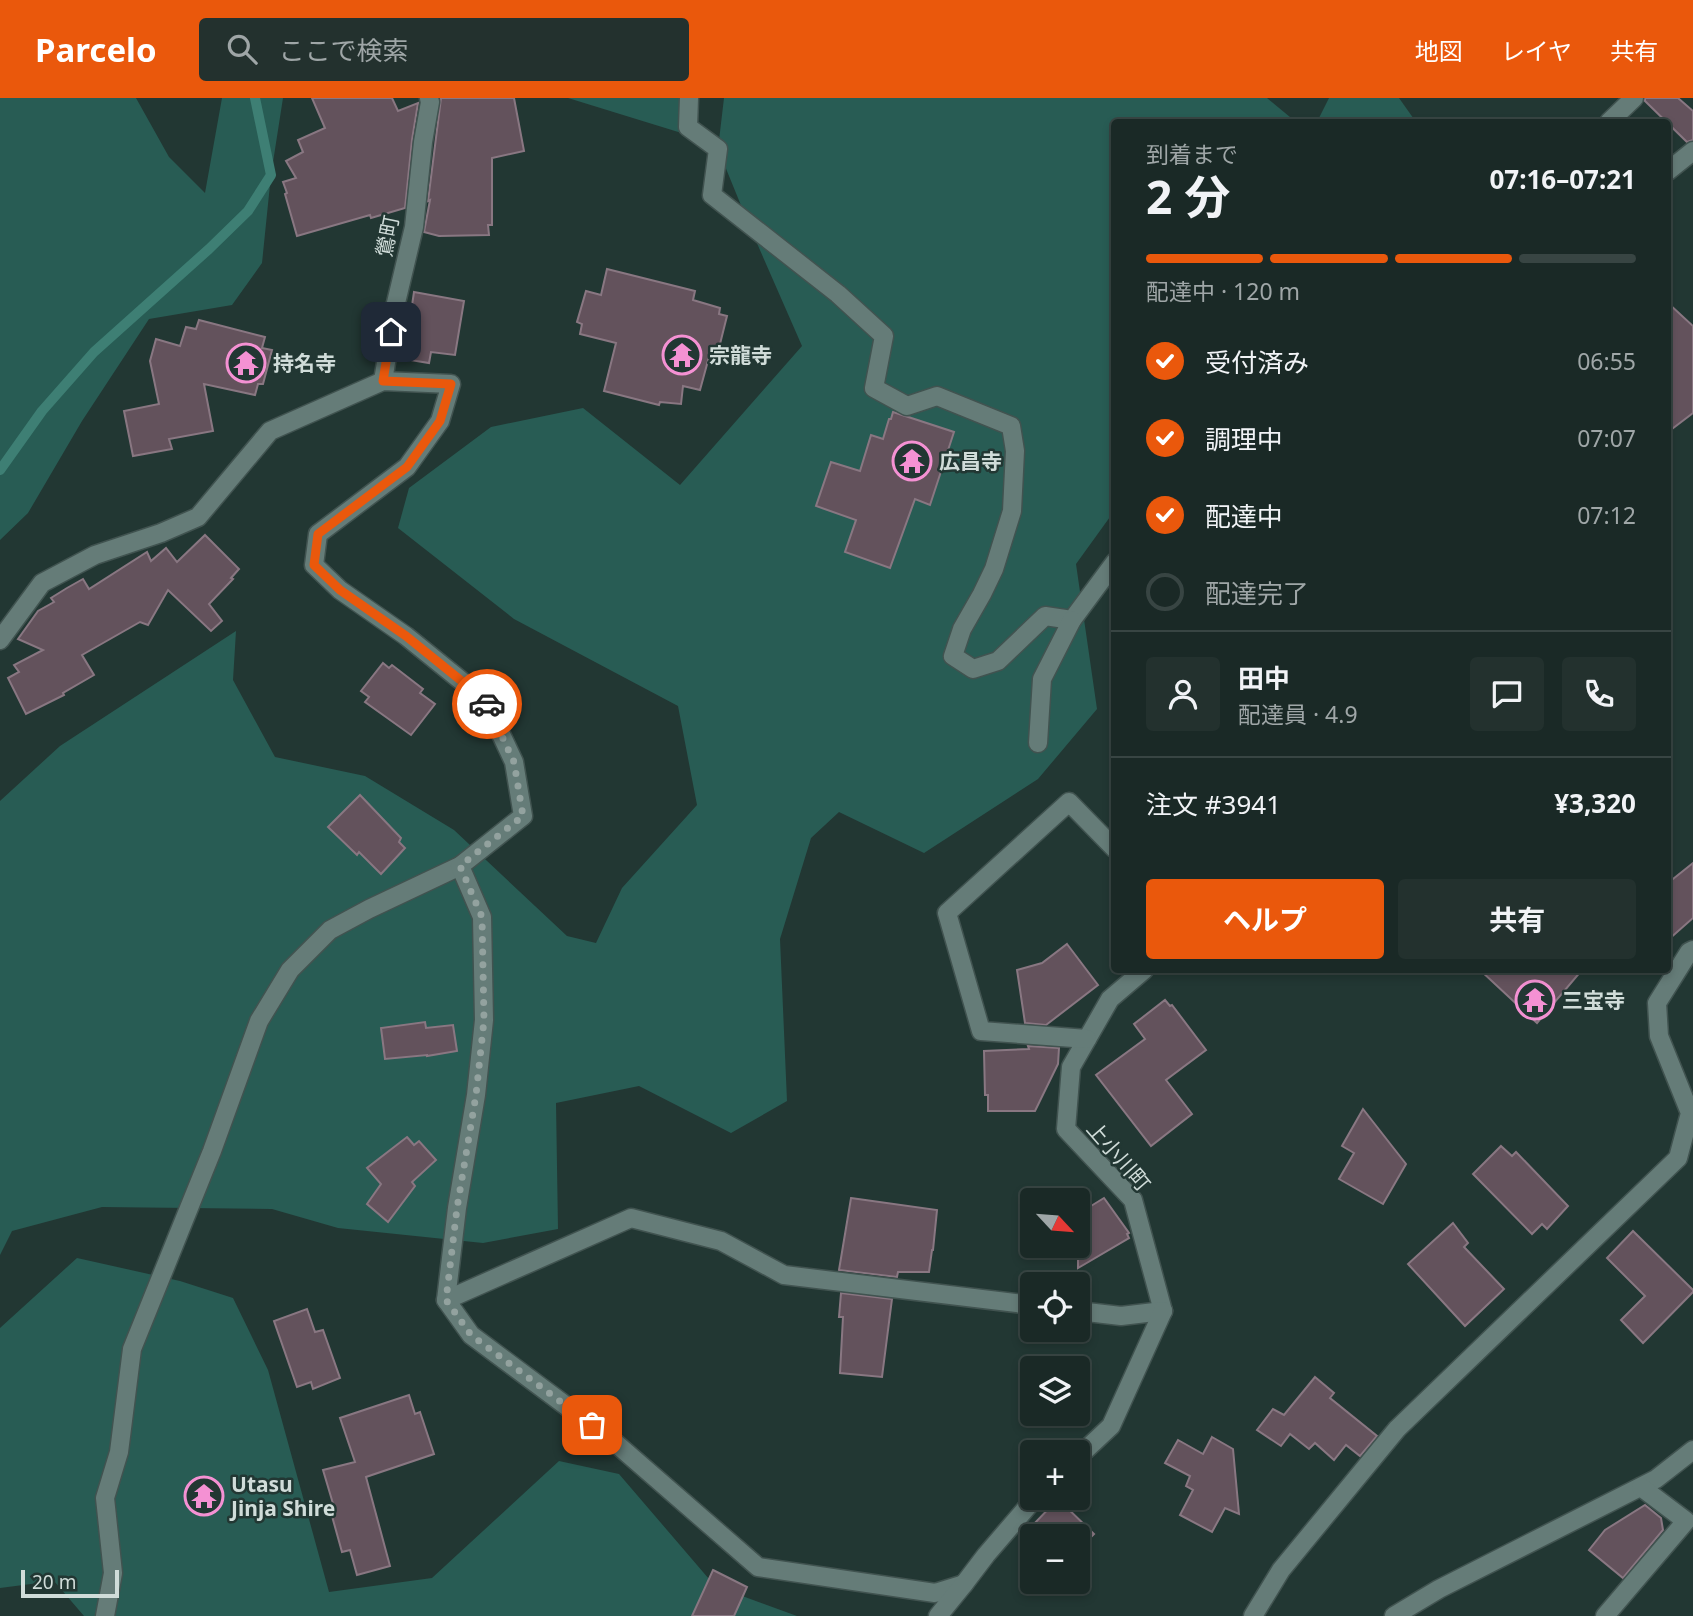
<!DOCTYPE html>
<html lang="ja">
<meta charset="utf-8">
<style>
body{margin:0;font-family:"Noto Sans","Noto Sans JP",sans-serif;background:#23312e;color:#f1f3f6;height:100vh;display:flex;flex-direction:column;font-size:26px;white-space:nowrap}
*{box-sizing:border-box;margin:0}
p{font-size:23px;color:#9fa6a7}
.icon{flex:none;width:38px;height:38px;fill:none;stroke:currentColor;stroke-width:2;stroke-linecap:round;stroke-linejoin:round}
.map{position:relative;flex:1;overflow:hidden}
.details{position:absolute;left:1111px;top:21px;width:560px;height:854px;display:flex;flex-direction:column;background:#1a2926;border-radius:7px;box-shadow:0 4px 10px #0003,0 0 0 2px #384543}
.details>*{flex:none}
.needle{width:46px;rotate:116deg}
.tools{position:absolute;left:1020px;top:1090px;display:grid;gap:14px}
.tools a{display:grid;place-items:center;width:70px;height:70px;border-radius:7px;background:#1a2926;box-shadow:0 4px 10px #0003,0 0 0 2px #384543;font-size:35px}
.scale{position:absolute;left:21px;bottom:18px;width:98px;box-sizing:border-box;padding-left:7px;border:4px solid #d0dcd9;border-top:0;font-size:19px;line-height:24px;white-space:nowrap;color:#d0dcd9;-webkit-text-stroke:5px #223733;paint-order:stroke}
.pin{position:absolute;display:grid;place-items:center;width:60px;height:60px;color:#fff;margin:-30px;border-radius:14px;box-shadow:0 4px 10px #0006}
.courier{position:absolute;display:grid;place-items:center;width:70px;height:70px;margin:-35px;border:5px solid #ea580c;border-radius:50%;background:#fff;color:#222;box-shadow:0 2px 9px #0007}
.overview em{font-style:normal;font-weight:700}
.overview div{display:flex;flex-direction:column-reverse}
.overview{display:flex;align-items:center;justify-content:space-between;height:119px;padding:0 35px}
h1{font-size:46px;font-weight:700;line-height:52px}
.bar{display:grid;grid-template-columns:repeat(4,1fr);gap:10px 7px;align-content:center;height:84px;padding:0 35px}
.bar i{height:9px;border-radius:5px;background:#384543}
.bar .current{background:#ea580c}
.bar p{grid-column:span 4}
.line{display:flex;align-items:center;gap:18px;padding:0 35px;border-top:2px solid #384543}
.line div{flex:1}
.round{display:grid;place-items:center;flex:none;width:74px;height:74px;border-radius:7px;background:#23312e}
ol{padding:0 35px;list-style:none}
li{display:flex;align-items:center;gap:21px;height:77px}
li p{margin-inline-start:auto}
li .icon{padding:7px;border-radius:50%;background:#ea580c;color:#fff;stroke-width:4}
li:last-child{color:#9fa6a7}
li i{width:38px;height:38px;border:4px solid #384543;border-radius:50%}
.button{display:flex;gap:14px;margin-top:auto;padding:14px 35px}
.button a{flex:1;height:80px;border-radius:7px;background:#ea580c;color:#fff;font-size:28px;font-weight:700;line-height:80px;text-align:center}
.button a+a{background:#23312e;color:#f1f3f6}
header{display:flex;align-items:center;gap:42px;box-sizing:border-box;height:98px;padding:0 35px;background:#ea580c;color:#fff}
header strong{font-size:33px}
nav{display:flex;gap:38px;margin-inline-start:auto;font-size:24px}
.search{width:490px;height:63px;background:#23312e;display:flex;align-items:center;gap:18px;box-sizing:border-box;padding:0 24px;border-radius:7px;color:#9fa6a7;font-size:26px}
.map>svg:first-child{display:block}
</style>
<header>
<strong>Parcelo</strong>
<div class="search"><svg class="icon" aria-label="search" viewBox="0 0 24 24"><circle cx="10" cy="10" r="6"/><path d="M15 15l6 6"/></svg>ここで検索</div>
<nav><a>地図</a><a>レイヤ</a><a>共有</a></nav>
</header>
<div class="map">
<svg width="1693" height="1518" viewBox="0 0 1693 1518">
<rect width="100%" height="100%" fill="#223733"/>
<g fill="#285c54">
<path d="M0,0H136L169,59L205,95L222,0H283L271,77L262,165L232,207L149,221L82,323L28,415L0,442Z"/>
<path d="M568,0H687L688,37Z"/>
<path d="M724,0H1267L1296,24H1115V412L1076,466L1097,611L1038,681L924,755L839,714L811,740L780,841L787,1003L731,1035L639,988L556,1005L558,1131L483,1145L338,1130L272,1111L102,1109L12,1133L0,1157V703L60,648L236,533L233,582L275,659L365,678L454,732L567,838L596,845L622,790L697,707L678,608L514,521L398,430L409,390L491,329L583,310L680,387L802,248L749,127L718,51Z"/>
<path d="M1329,0H1399L1416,24H1317Z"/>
<path d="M77,1160L180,1183L233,1200L268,1272L329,1494L432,1480L559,1363L619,1376L715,1488L797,1518H84L54,1483L0,1490V1230Z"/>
</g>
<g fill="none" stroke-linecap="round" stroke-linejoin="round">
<path stroke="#3e7f74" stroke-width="10" d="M0,372L42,313L94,254L209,151L248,113L271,77L255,0"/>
</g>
<g fill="#63525c" stroke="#897782" stroke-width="2">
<path d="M312,0H392L398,13L418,5L412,42L405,110L371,120L370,117L297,138L285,96L287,95L283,84L296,80L286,63L303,54L298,42L325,30Z"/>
<path d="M441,0H514L524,53L492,60V127H488L489,137L439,138L424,134L430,102L428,103Z"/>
<path d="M1645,0H1678L1693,13V42L1687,44L1645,3Z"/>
<path d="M607,171L695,193L693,202L720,210L719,216L727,218L719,250L712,248L700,292L683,288L681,306L660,304L659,307L604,293L616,245L580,236L582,226L577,224L586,193L601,197Z"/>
<path d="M414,194L464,203L455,257L431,254L429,265L404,261Z"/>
<path d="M1668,205L1693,228V315L1668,334Z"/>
<path d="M199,222L265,239L262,250L272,252L263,286H258L255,297L204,286L213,333L169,341L172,351L133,358L124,313L159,306L150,263L156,241L180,248L186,229L196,231Z"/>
<path d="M893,314L954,334L930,407L915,401L890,470L845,454L856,422L816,408L831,364L860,373L871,337L883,341L889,321H891Z"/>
<path d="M205,437L239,471L231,480L233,481L209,506L222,523L211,533L168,492L148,527L140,524L82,557L94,577L63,595L64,597L26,616L8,580L19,574L14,567L43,552L18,541L38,513L54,504L51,500L67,490L83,481L89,491L147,454L151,463L166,450L177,464Z"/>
<path d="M383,565L389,570L392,567L423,591L420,595L435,606L411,637L365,604L369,599L361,593Z"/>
<path d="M360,697L401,740L399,744L405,750L381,776L359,754L357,757L328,729Z"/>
<path d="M1693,765V820L1668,842V785Z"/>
<path d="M1067,846L1098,887L1046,927L1025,925L1017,872L1042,865Z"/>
<path d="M1480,872H1582L1537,925Z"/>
<path d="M1165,902L1170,908L1172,907L1206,952L1166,982L1192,1016L1151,1048L1096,977L1145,941L1134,926Z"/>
<path d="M425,924L426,930L453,927L457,953L427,958V957L385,961L381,930Z"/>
<path d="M1028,948L1059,950L1058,966L1035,1013H988V997H985L984,953L1029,951Z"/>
<path d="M1363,1011L1406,1066L1383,1106L1339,1081L1354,1055L1342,1048Z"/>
<path d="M407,1039L414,1047L419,1043L436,1062L412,1084L415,1088L388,1124L367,1106L381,1086L367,1070Z"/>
<path d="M1501,1048L1512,1058L1516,1054L1568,1108L1547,1131L1542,1126L1532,1136L1473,1076Z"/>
<path d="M851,1100L937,1112L933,1152H932L929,1174H898L897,1179L839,1172Z"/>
<path d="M1104,1100L1129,1135L1127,1136L1129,1140L1078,1170V1116Z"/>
<path d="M1453,1125L1468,1145L1464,1149L1504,1191L1465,1228L1408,1166Z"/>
<path d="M1633,1133L1693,1192V1194L1643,1245L1621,1222L1645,1198L1607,1160Z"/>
<path d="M841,1195L892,1201L882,1279L840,1275L843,1219H839Z"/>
<path d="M307,1211L315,1234L323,1232L340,1280L313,1291L311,1284L297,1289L274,1223Z"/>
<path d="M1315,1279L1334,1295L1330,1300L1377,1338L1360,1358L1346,1347L1334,1362L1315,1345L1309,1351L1290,1336L1281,1348L1257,1332L1273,1311L1284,1317Z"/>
<path d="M409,1297L415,1316L420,1314L434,1356L366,1379L390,1468L357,1477L350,1452L342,1454L330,1411L334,1409L323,1372L355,1364L340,1320Z"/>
<path d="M1212,1339L1233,1351L1239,1416L1225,1410L1212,1434L1180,1417L1193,1392L1186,1388L1190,1378L1165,1365L1178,1342L1203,1356Z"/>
<path d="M1058,1401L1094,1436L1078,1452V1438H1032V1459L1026,1453L1028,1451L1023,1446L1035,1433L1031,1429Z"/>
<path d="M1645,1407L1661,1420L1663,1432L1623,1480L1589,1452L1605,1432Z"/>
<path d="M713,1472L747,1489L734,1518H692Z"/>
</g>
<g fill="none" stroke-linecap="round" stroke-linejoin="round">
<defs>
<g id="minor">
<path d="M689,0L688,29L718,51L712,97L838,196L884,238L874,290L907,308L937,298L1011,328L1015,353L1012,413L994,471L982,496L962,531L953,558L973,571L998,563L1045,518L1072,522L1115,464"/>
<path d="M1609,24L1634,0"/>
<path d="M1668,73L1693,53"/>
<path d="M383,283L395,209L414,129L423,44L430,4L429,0"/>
<path d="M0,542L42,485L95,457L161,435L198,419L270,333L383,283L451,286L440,323L407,369L318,436L314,467L340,492L406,538L485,602L514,664L523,718L460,768L369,811L330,832L290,872L259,923L212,1053L132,1251L119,1354L105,1400L113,1475L105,1518"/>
<path d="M1038,645L1042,581L1072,522"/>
<path d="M460,768L482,819L484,922L476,997L457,1110L446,1202L471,1237L612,1342L758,1469L935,1495L964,1486"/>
<path d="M1144,872L1110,901L1071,969L1066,1031L1133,1102L1163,1213"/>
<path d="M1087,941L981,933L947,815L1069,704L1115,751"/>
<path d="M446,1202L631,1120L721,1143L784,1177L1032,1207"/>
<path d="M1078,1213L1121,1218L1163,1213"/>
<path d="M1078,1359L1111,1328L1163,1213"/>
<path d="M938,1518L964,1486L986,1457L1035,1400"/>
<path d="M1253,1518L1281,1472L1397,1331L1678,1060L1690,1015L1659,938L1657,905L1689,854L1693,852"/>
<path d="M1394,1518L1439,1491L1656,1381L1693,1352"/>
<path d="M1605,1518L1686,1423L1641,1389"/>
</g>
</defs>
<use href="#minor" stroke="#415350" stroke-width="21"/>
<use href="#minor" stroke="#657c78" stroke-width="18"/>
</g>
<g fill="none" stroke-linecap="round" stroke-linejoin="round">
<path stroke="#93a29f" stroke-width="7" stroke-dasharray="0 12.6" d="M487,606L514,664L523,718L460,768L482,819L484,922L476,997L457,1110L446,1202L471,1237L592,1327"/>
<path stroke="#ea580c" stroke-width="9" d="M391,234L383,283L451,286L440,323L407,369L318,436L314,467L340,492L406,538L485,602L487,606"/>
</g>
<defs>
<symbol id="temple-ring" viewBox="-11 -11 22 22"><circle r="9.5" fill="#223733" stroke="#f491d3" stroke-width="1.5"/><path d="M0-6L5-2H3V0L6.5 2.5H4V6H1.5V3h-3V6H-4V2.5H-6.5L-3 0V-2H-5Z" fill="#f491d3"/></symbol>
</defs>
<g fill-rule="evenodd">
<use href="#temple-ring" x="660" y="235" width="44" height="44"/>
<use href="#temple-ring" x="224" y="243" width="44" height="44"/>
<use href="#temple-ring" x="890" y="341" width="44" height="44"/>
<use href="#temple-ring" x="1513" y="880" width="44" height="44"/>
<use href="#temple-ring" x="182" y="1376" width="44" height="44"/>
</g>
<g text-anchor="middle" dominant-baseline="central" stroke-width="5" stroke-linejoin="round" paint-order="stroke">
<g font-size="21" fill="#d0dcd9" stroke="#223733">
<text transform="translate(387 138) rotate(-79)">鶯町</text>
<text transform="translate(1119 1058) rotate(49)">上小川町</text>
</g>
<g font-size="21" font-weight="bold" fill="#d0dcd9" stroke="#223733" text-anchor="start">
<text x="709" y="257">宗龍寺</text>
<text x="273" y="265">持名寺</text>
<text x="939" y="363">広昌寺</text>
<text x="1562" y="902">三宝寺</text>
<text x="231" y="1386">Utasu<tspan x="231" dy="24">Jinja Shire</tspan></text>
</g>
</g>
</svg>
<div class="tools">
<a><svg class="needle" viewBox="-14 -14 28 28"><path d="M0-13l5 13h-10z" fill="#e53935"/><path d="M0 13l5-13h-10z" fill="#9fa6a7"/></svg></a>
<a><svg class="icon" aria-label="locate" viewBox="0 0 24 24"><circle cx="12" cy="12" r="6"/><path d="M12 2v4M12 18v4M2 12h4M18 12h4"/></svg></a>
<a><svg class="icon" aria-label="layers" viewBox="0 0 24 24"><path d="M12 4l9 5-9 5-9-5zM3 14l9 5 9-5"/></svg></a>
<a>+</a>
<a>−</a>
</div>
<div class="scale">20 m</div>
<div class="pin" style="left:592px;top:1327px;background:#ea580c"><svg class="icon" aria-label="bag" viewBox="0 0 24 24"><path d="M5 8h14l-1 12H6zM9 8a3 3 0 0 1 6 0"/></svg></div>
<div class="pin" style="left:391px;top:234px;background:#1f2937"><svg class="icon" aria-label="home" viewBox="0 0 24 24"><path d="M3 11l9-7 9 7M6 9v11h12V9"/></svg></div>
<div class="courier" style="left:487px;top:606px"><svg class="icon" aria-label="car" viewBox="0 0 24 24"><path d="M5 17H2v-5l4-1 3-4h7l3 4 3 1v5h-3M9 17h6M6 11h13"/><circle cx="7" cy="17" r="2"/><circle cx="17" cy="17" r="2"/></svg></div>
<section class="details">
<div class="overview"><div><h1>2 分</h1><p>到着まで</p></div><em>07:16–07:21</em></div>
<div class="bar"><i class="current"></i><i class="current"></i><i class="current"></i><i></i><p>配達中 · 120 m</p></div>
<ol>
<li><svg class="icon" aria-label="check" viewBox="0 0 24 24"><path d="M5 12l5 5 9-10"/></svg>受付済み<p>06:55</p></li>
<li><svg class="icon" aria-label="check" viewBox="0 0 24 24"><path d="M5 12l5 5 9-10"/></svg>調理中<p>07:07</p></li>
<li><svg class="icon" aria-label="check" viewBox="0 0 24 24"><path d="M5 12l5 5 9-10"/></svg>配達中<p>07:12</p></li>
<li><i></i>配達完了</li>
</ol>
<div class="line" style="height:126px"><a class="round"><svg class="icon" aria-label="person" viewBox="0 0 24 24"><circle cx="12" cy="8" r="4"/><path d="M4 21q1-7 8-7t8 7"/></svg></a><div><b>田中</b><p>配達員 · 4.9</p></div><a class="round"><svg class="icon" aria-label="chat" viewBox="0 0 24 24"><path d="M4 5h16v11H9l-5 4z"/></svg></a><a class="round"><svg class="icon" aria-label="phone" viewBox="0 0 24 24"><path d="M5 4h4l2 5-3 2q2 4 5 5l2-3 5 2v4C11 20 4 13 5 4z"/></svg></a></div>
<div class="line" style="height:91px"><div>注文 #3941</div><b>¥3,320</b></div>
<div class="button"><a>ヘルプ</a><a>共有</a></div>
</section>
</div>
